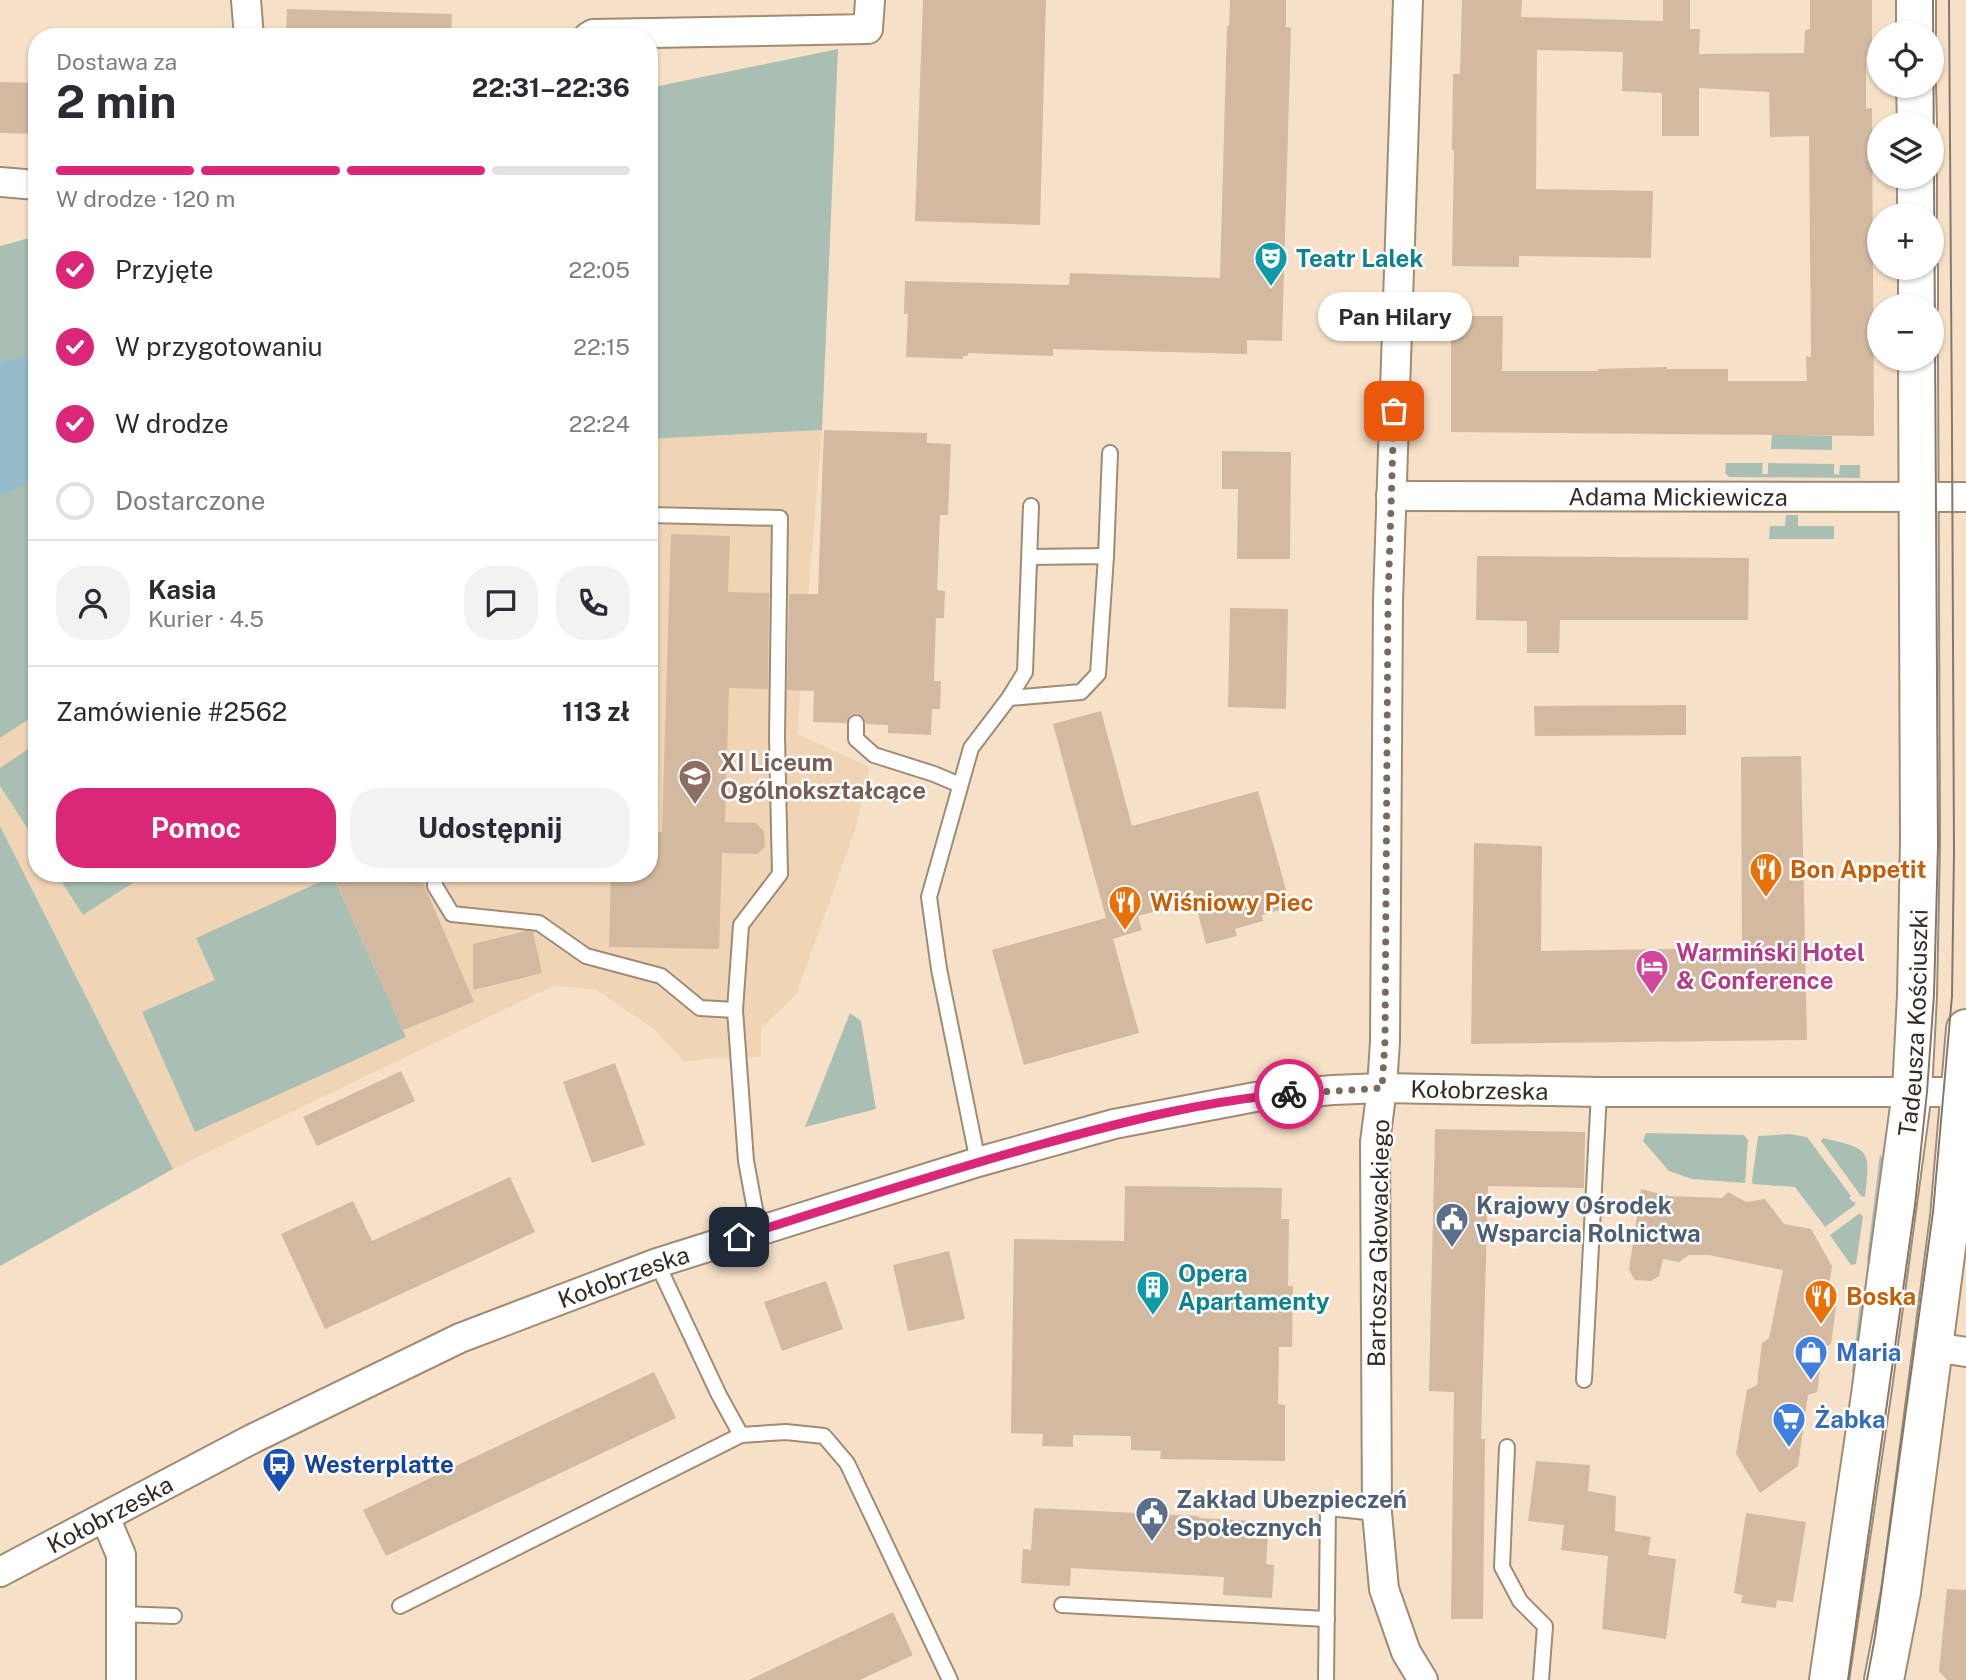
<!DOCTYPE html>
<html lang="pl">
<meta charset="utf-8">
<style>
body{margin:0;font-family:"Public Sans",sans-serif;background:#f2f2f3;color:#2b2b33;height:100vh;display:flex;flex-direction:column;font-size:26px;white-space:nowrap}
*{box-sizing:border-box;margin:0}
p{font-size:23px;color:#7c7c81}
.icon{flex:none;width:38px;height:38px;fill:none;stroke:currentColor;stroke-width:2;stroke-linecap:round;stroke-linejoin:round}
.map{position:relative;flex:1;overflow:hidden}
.sheet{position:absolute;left:28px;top:28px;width:630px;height:854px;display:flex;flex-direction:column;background:#fff;border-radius:28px;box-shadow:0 2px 5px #0004}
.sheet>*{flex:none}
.buttons{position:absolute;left:1867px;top:21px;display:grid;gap:14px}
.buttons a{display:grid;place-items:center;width:77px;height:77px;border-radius:50%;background:#fff;box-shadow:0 2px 5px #0004;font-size:35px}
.pin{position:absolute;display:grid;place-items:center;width:60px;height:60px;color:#fff;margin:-30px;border-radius:14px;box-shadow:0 4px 10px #0006}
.courier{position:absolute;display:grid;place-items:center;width:70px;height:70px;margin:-35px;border:5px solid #db2777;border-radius:50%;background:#fff;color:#222;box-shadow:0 2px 9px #0007}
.bubble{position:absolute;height:49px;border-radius:24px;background:#fff;box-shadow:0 2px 5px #0004;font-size:23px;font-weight:700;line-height:49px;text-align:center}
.summary em{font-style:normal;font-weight:700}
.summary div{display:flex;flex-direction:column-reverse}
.summary{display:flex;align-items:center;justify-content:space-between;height:119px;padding:0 28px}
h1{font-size:46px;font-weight:700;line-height:52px}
.bar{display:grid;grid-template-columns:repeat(4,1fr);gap:10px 7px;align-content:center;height:84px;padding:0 28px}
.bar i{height:9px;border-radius:5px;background:#e1e1e2}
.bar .current{background:#db2777}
.bar p{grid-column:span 4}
.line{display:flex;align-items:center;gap:18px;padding:0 28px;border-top:2px solid #e1e1e2}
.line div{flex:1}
.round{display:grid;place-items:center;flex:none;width:74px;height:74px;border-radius:28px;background:#f2f2f3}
ol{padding:0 28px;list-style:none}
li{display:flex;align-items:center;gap:21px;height:77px}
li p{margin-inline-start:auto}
li .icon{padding:7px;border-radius:50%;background:#db2777;color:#fff;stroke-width:4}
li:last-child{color:#7c7c81}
li i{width:38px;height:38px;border:4px solid #e1e1e2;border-radius:50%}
.button{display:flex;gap:14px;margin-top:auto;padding:14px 28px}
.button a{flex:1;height:80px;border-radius:28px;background:#db2777;color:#fff;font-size:28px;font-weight:700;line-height:80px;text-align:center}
.button a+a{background:#f2f2f3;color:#2b2b33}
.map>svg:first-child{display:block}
</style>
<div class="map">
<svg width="1966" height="1680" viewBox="0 0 1966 1680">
<rect width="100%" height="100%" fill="#f7e0c8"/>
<path fill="#f0d4b6" d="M822,430L797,734L870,767L855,830L796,995L761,1028V1057L715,1058L684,1062L655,1030L595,989L553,986L173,1169L0,826V738L37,714V873H649V439Z"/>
<g fill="#aabfb4">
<path d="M838,49L822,430L649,439V88Z"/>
<path d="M37,236V714L0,738V246Z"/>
<path d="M1772,434L1832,436V450L1771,449Z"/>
<path d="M1726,463H1763L1762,474H1768V463L1834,464V474L1839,475L1840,465H1860V478L1729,477L1725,473Z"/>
<path d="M1786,515H1798V526H1834V539H1769L1770,526H1785Z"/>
<path d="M37,743V843L0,786V768Z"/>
<path d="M0,826L173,1169L0,1266Z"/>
<path d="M56,873H148L83,915Z"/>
<path d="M333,876L406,1037L195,1132L142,1012L215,980L196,938Z"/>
<path d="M850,1013L861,1021L876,1109L805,1127Z"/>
<path d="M1646,1133L1744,1135L1748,1140L1745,1183L1692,1179L1669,1171L1643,1141Z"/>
<path d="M1790,1134L1807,1137L1851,1196L1849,1198L1853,1202H1855V1205L1825,1227L1795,1187L1753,1184L1752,1181L1758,1136Z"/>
<path d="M1823,1138C1870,1149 1871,1149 1865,1197L1861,1196L1821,1141Z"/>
<path d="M1880,1154L1886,1168L1888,1184L1863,1363L1860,1362L1859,1368H1862L1861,1381L1853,1376L1852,1371L1860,1303L1871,1280L1867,1259Z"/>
<path d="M1860,1213L1863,1217L1856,1264L1851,1265L1830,1235Z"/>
</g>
<path fill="#94bbca" d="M37,353V480L0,495V363Z"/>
<g fill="#d2b99f">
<path d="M923,0H1046L1040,225L915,221Z"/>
<path d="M1230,0H1286V27L1291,28L1282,341L1247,340V354L1053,349V356L968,353V356H963V359L906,357L908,314H904L905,281L1069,285L1070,273L1220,278L1227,26H1229Z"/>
<path d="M1462,0H1522L1521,17L1663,21V0H1690V29H1700L1699,54L1804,53L1805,30L1810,29V0H1872V57H1866V109L1872,108L1874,436L1451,432V316H1503L1502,371H1598V369L1667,367V369H1728V381H1807L1806,356L1811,357L1809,136L1770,137L1769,92L1699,88V136H1662V93L1622,91L1623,52L1537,50L1536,189L1653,191L1651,258L1519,256V267L1452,266L1454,150H1452L1453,74H1460Z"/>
<path d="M287,9L452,14L451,37H286Z"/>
<path d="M0,82L37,83V134L0,133Z"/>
<path d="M824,430L927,433V443L951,444L948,515H940L937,590L945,591L944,618H936L934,681H941L940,709H932L931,735L888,733V725L866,724L864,718L857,713L851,715L846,723L813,722L814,691L787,690L789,594H818Z"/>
<path d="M1222,451L1291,452L1290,559H1237L1238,489H1222Z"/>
<path d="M671,534L730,536L728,592L769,593L768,689L729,688L725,822L756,823L764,831L765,847L757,854L722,853L719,949L609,947L611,873H649V831L662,832Z"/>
<path d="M1477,556L1749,558L1748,620H1560L1559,653H1527V621L1476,620Z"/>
<path d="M1230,608L1288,609L1286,709L1228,707Z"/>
<path d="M1686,705V735L1535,736L1534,706Z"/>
<path d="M1101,711L1132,826L1258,791L1291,907L1262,915L1263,921L1235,929L1237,936L1206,944L1195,901L1138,916L1142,930L1113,939L1139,1033L1024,1065L992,950L1106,918L1053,724Z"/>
<path d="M1801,756L1807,1040L1471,1044L1474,843L1542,846L1541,951L1742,948L1741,757Z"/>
<path d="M332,873H419L474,1002L403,1030Z"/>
<path d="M526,931L533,932L542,973L473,990V944Z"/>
<path d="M615,1063L645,1145L592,1163L563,1082Z"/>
<path d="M401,1071L415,1101L317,1146L303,1117Z"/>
<path d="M1435,1129L1585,1132L1584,1188L1488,1186L1481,1439H1485L1483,1619H1451L1454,1392L1429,1391Z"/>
<path d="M510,1177L535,1232L325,1329L281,1234L353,1201L372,1241Z"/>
<path d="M1125,1186L1282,1188L1281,1219H1289L1288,1286H1293L1292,1347H1279L1278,1404L1285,1405V1461L1160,1459L1161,1451L1131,1450V1436L1073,1435V1447L1042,1446L1043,1434L1011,1433L1014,1239L1124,1241Z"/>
<path d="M1641,1189L1669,1196L1722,1198L1728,1192L1746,1202L1765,1199L1784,1224L1811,1229L1832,1266L1828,1294L1837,1300L1831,1344L1823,1348L1817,1392L1808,1395L1798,1466L1760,1493L1736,1454L1747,1390L1757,1385L1762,1343L1769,1338L1783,1270L1709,1255H1689L1679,1262L1663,1259L1659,1276L1651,1281L1635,1280L1629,1270Z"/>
<path d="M949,1251L965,1319L908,1331L893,1265Z"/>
<path d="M826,1281L843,1329L782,1351L764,1302Z"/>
<path d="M654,1372L676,1418L386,1556L363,1510Z"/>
<path d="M1536,1461L1590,1465L1588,1491L1616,1496L1615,1531L1651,1537L1648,1555L1676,1559L1666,1639L1602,1629L1608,1556L1561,1550L1564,1525L1528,1521Z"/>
<path d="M1034,1508L1199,1516V1518L1269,1522L1266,1564L1274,1565L1272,1598L1223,1595L1224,1577L1071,1568L1070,1586L1021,1583L1023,1549L1031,1550Z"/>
<path d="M1746,1513L1806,1522L1793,1602L1777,1600L1776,1608L1741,1603L1743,1595L1734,1593Z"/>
<path d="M1947,1589L1966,1590V1680H1947L1939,1671Z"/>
<path d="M893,1612L913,1655L860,1680H749Z"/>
</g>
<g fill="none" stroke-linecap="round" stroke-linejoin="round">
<defs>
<g id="lane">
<path d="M649,515L780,518L777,737L780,874L741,925L735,1010L746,1161L759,1231"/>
<path d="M1106,556L1110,453"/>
<path d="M1009,698L1081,692L1098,674L1106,556L1030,557"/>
<path d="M856,723V739L874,755L934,774L960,785"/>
<path d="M435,873V886L452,914L539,923L586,956L661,976L700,1008L735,1010"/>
<path d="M978,1162L939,969L929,897L971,748L1009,698L1025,672L1031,506"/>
<path d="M657,1263L719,1395L741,1435"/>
<path d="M1584,1380L1599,1092"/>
<path d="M1507,1447L1502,1567L1520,1601L1545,1626L1541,1680"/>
<path d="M1062,1605L1327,1619"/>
<path d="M400,1606L741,1435L786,1432L824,1436L847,1463L950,1680"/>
<path d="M121,1614L174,1616"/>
<path d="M1326,1680L1328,1508L1377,1513"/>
</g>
<g id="street">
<path d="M246,0L249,37"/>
<path d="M1408,0L1388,601L1385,1041L1382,1088L1375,1142L1377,1513L1384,1589L1406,1652L1423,1680"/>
<path d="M588,37L593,34L868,29L870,0"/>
<path d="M0,182L37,185"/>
<path id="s1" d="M1391,496L1966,497"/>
<path d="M1933,1347L1966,1352"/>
<path d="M105,1517L121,1555V1680"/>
<path id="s2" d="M0,1572L254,1438L460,1338L657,1263L978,1162L1114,1124L1255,1097L1333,1090L1382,1088L1599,1092H1961"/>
</g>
<g id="secondary">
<path d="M1916,0V33"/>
<path d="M1916,86L1917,124"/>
<path d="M1917,177V215"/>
<path d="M1918,268V306"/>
<path id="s3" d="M1829,1680L1871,1395L1912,1092L1917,995L1920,842L1918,359"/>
<path d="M1884,1680L1901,1592L1950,1217L1966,1029"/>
</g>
</defs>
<use href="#lane" stroke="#a08b74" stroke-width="18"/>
<use href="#street" stroke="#a08b74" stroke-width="32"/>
<use href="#secondary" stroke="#a08b74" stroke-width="42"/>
<use href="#lane" stroke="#fff" stroke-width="14"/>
<use href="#street" stroke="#fff" stroke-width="28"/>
<use href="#secondary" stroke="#fff" stroke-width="38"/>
<g stroke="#867768" stroke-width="2">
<path d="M1848,1680L1915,1205L1927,1092L1934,995L1938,846L1933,0"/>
<path d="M1867,1680L1875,1637L1933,1212L1952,996L1954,852L1952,431L1949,0"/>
</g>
</g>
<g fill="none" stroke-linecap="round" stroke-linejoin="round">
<path stroke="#786a5c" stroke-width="7" stroke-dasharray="0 12.6" d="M1289,1094L1382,1088L1385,1041L1388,601L1394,411"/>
<path stroke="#db2777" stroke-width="9" d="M739,1237C839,1205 938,1173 1039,1145C1119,1123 1206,1100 1289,1094"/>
</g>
<defs>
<symbol id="theatre-pin" viewBox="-11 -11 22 30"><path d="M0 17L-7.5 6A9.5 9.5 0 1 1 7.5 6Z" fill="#0f9aa8" stroke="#fff"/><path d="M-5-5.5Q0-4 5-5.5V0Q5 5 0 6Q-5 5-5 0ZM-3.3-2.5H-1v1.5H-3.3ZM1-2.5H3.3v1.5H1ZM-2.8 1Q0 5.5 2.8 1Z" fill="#fff"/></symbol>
<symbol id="school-pin" viewBox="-11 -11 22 30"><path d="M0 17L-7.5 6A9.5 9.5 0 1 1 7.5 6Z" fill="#8d6e63" stroke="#fff"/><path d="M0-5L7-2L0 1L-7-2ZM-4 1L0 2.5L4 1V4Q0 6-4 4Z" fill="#fff"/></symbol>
<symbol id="restaurant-pin" viewBox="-11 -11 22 30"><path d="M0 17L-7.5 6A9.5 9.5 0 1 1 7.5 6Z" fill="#e8710a" stroke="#fff"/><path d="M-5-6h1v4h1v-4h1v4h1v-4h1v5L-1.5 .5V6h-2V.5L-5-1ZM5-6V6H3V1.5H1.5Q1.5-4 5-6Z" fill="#fff"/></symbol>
<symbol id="hotel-pin" viewBox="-11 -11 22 30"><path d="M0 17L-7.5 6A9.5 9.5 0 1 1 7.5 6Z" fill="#d1479c" stroke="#fff"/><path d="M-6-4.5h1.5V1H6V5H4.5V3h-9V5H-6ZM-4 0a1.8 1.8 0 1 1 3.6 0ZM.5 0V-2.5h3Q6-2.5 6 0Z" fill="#fff"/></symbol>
<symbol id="civic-pin" viewBox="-11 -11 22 30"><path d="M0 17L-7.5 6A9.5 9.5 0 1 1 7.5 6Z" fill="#5c6f8a" stroke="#fff"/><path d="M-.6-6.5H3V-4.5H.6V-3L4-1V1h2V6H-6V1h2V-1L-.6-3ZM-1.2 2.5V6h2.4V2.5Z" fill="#fff"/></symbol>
<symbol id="building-pin" viewBox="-11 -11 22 30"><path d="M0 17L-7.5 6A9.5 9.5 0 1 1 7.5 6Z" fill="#0f9aa8" stroke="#fff"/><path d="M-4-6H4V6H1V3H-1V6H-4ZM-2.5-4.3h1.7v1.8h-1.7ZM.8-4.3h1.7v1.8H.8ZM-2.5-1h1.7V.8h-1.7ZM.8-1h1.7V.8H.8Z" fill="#fff"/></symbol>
<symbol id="shop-pin" viewBox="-11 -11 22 30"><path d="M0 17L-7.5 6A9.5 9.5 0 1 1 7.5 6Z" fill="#3f7fe0" stroke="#fff"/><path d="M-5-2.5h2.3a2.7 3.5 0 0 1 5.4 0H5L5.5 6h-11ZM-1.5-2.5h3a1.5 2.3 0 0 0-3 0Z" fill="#fff"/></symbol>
<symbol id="supermarket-pin" viewBox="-11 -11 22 30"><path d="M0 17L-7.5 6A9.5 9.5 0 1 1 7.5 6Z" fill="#3f7fe0" stroke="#fff"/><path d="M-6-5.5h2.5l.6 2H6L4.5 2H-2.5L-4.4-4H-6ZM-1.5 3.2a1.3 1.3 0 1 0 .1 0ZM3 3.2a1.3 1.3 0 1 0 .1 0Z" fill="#fff"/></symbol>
<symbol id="bus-pin" viewBox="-11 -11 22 30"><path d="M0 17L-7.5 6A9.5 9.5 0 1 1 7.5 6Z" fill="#1a4fb4" stroke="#fff"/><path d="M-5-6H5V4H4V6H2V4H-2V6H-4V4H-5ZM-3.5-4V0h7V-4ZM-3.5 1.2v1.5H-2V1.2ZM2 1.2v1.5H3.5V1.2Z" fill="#fff"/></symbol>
</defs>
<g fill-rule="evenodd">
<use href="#theatre-pin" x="1252" y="239" width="38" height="52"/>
<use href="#school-pin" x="676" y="757" width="38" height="52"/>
<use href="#restaurant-pin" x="1747" y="850" width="38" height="52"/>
<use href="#restaurant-pin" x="1106" y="883" width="38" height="52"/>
<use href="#hotel-pin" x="1633" y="947" width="38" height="52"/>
<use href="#civic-pin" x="1433" y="1200" width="38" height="52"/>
<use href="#building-pin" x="1134" y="1268" width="38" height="52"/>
<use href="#restaurant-pin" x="1802" y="1277" width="38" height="52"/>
<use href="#shop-pin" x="1792" y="1333" width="38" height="52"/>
<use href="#supermarket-pin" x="1770" y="1400" width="38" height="52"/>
<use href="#bus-pin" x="260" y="1445" width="38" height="52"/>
<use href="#civic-pin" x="1133" y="1494" width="38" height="52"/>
</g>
<g text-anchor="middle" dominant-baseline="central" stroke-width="5" stroke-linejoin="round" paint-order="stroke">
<g font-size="24" font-weight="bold" fill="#0d838f" stroke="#fff" text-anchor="start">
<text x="1296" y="258">Teatr Lalek</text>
<text x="1178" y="1273">Opera<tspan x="1178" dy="28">Apartamenty</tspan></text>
</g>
<g font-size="24" fill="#342b22" stroke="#fff">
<text stroke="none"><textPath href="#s1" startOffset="287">Adama Mickiewicza</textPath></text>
<text stroke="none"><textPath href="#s3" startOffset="663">Tadeusza Kościuszki</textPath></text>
<text stroke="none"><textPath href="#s2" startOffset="1573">Kołobrzeska</textPath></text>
<text transform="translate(1378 1243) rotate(-89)">Bartosza Głowackiego</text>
<text stroke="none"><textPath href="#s2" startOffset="691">Kołobrzeska</textPath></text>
<text stroke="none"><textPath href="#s2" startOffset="124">Kołobrzeska</textPath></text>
</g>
<g font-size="24" font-weight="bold" fill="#785e54" stroke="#fff" text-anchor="start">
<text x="720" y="762">XI Liceum<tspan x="720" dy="28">Ogólnokształcące</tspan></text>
</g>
<g font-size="24" font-weight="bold" fill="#c56008" stroke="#fff" text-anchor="start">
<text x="1790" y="869">Bon Appetit</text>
<text x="1150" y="902">Wiśniowy Piec</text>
<text x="1846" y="1296">Boska</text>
</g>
<g font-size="24" font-weight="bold" fill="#b23c85" stroke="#fff" text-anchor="start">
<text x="1676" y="952">Warmiński Hotel<tspan x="1676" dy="28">&amp; Conference</tspan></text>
</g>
<g font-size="24" font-weight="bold" fill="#4e5e75" stroke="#fff" text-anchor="start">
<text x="1476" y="1205">Krajowy Ośrodek<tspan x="1476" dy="28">Wsparcia Rolnictwa</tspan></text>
<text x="1176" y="1499">Zakład Ubezpieczeń<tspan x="1176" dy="28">Społecznych</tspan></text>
</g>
<g font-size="24" font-weight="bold" fill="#366cbe" stroke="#fff" text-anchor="start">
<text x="1836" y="1352">Maria</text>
<text x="1814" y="1419">Żabka</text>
</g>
<g font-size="24" font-weight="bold" fill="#164399" stroke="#fff" text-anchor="start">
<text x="304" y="1464">Westerplatte</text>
</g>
</g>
</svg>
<div class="buttons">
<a><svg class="icon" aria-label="locate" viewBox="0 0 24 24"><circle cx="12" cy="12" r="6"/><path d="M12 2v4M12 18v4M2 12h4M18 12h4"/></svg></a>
<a><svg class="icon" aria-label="layers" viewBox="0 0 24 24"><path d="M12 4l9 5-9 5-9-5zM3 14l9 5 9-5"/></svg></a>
<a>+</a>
<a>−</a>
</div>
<div class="pin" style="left:1394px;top:411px;background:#ea580c"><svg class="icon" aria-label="bag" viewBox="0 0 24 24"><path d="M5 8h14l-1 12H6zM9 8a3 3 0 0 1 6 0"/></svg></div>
<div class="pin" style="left:739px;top:1237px;background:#1f2937"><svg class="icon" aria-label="home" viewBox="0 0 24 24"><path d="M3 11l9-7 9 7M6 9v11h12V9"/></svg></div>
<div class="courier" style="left:1289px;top:1094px"><svg class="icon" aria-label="bike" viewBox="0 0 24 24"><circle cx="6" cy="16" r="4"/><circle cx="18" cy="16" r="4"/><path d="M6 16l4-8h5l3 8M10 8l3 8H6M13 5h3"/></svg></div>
<div class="bubble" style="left:1318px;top:292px;width:154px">Pan Hilary</div>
<section class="sheet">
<div class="summary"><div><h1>2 min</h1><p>Dostawa za</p></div><em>22:31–22:36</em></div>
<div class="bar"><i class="current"></i><i class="current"></i><i class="current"></i><i></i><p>W drodze · 120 m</p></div>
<ol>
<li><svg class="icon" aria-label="check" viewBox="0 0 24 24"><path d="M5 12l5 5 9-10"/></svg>Przyjęte<p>22:05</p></li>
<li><svg class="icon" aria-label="check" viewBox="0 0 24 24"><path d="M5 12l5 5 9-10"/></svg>W przygotowaniu<p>22:15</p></li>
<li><svg class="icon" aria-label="check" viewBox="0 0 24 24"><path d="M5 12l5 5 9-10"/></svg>W drodze<p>22:24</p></li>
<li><i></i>Dostarczone</li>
</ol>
<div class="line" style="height:126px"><a class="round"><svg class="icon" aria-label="person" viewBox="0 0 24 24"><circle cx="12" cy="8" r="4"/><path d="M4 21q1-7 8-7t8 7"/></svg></a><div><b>Kasia</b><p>Kurier · 4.5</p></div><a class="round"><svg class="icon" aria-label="chat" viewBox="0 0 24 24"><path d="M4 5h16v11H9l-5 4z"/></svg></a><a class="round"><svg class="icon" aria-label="phone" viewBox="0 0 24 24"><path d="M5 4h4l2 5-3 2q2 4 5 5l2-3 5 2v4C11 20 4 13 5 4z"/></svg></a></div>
<div class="line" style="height:91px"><div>Zamówienie #2562</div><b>113 zł</b></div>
<div class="button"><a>Pomoc</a><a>Udostępnij</a></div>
</section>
</div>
